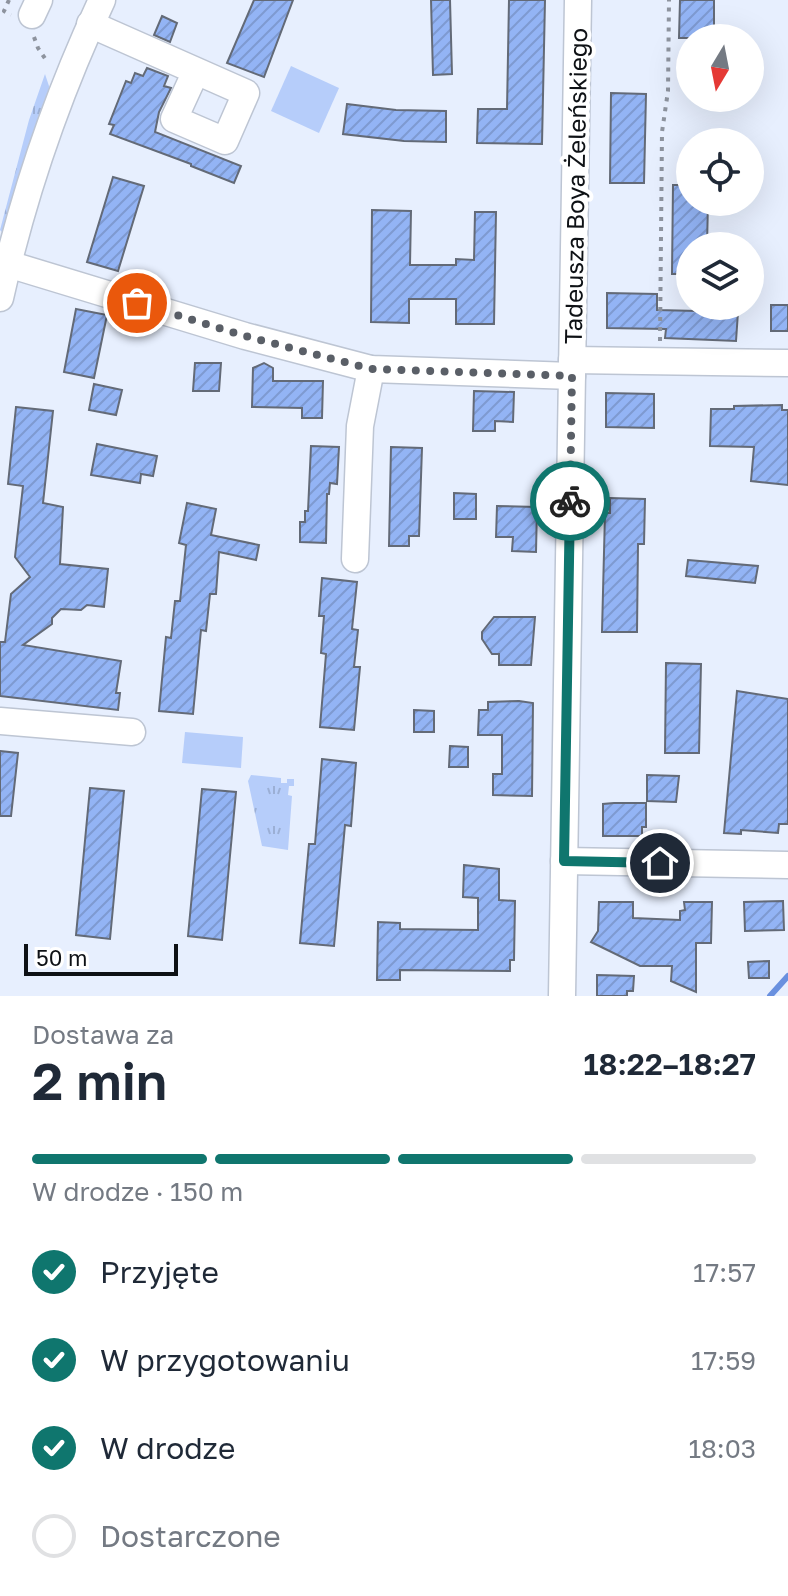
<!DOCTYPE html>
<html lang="pl">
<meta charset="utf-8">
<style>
body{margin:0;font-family:"Golos Text",sans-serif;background:#f2f2f3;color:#1f2937;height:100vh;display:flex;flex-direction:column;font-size:30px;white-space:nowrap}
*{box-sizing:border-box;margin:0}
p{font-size:26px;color:#747a83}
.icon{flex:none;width:44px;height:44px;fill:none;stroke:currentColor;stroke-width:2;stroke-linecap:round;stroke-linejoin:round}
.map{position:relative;height:996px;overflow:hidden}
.panel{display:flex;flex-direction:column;background:#fff;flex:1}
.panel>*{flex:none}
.needle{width:52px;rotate:190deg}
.tools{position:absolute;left:676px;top:24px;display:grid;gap:16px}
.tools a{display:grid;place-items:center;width:88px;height:88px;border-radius:50%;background:#fff;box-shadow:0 8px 32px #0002;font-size:40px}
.scale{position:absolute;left:24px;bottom:20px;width:154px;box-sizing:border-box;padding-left:8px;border:4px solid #0e1115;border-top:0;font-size:22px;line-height:28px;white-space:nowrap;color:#0e1115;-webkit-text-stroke:6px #fff;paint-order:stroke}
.pin{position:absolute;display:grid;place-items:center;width:68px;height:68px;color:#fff;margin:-34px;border:4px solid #fff;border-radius:50%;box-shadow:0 2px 8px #0007}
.courier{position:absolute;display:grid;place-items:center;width:80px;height:80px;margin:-40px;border:6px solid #0f766e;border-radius:50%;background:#fff;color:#222;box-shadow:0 2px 10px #0007}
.summary em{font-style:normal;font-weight:600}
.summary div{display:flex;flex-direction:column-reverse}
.summary{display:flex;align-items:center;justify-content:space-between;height:136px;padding:0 32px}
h1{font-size:52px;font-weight:600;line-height:60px}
.bar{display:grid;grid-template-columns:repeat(4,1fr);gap:12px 8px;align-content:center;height:96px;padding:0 32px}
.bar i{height:10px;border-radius:6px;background:#e0e1e3}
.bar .active{background:#0f766e}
.bar p{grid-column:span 4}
ol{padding:0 32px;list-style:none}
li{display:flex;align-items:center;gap:24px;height:88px}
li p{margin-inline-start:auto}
li .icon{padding:8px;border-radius:50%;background:#0f766e;color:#fff;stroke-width:4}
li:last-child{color:#747a83}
li i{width:44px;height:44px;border:4px solid #e0e1e3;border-radius:50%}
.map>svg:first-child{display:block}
</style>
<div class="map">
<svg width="788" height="996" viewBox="0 0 788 996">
<defs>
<pattern id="grass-tufts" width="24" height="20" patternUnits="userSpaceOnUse" patternTransform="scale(2)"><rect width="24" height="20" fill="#b6cdfa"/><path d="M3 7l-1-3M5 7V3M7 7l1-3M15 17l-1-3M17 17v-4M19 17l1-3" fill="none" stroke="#9bafd5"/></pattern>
<pattern id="building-hatch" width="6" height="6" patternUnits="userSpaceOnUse" patternTransform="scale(2)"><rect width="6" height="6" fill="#93b4f5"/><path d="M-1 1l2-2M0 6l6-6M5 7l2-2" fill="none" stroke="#7e9ad1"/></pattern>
</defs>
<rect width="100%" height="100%" fill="#e7effe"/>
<g fill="url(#grass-tufts)">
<path d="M45,74L50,89L20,171L2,232L0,230L29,120Z"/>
<path d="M251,775L281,778V783H287V779H294V786H289L288,795L292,796L288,850L262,846L248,781Z"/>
</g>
<g fill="#b6cdfa">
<path d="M291,66L339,88L319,133L271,111Z"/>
<path d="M185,732L243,737L241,768L182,763Z"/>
</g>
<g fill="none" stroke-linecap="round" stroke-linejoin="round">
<path stroke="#6990df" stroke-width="6" d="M770,996L788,976"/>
</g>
<g fill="url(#building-hatch)" stroke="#636a77" stroke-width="2">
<path d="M254,0H293L264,77L227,63Z"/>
<path d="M431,0H450L452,74L433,75Z"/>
<path d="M509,0H545L542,144L477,143L478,109H507Z"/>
<path d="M680,0H714V38H679Z"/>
<path d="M162,16L177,23L170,42L154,35Z"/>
<path d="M147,68L168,76L164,86L171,88L159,112L155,132L241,166L234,183L191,166V164L110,134L114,125L109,124L126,81L131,83L135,73L143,76Z"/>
<path d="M611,93L646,94L644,183H610Z"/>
<path d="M347,104L396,110L446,111V142L404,141L343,134Z"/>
<path d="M113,177L144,186L118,271L87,262Z"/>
<path d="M673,185H690V202H708L707,246H690V274H672Z"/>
<path d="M372,210L411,211L410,265H456V259L474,260L475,212H496L494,324H456V299H409V323L371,322Z"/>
<path d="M607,293L657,294V310L738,312L736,341L665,338L666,329L607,328Z"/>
<rect x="771" y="305" width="17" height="26"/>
<path d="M76,309L107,315L94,378L64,372Z"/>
<path d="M195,363H221L219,391H193Z"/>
<path d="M264,363L273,368V381H323L322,418H302V408L252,407L253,368Z"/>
<path d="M94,384L122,390L116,415L89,410Z"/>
<path d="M474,391L514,392L513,422L495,421V431H473Z"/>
<path d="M606,393L654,394V428L606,427Z"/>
<path d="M782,405V410H788V485L751,481L754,447L710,446L711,409H734V406Z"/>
<path d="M16,407L53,411L43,503L63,507L60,564L108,569L104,607L87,605L81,610L61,609L52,618V624L23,645L121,661L116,693H120L118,710L0,696V642H5L11,594L30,577L15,557L23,486L8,484Z"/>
<path d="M97,444L157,456L153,476L141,474L140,483L91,475Z"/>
<path d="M311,446L339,447L337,484L330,483L329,494H327L326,543L300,542V522H305V511H308Z"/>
<path d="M391,447L422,448L419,536H409V546H389Z"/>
<path d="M454,493L476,494V519H454Z"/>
<path d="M610,498L645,499L644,544H638L637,632H602L605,513H610Z"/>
<path d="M187,503L216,509L211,535L259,545L256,560L219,552L216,594H210L206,631L201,630L193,714L159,711L166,637L171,638L175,601H180L186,545L179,543Z"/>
<path d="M497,506L537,507L536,552L512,551L513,537H496Z"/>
<path d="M688,560L758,566L755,583L686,576Z"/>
<path d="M322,578L357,582L352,629L358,630L354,667H360L354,730L320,727L326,654L321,653L324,616H319Z"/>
<path d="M494,617H535L531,665H499V654H492L482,639V632Z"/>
<path d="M666,663L701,664L699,753H665Z"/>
<path d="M737,691L788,699V824H779L778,833L741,830V834L724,833Z"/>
<path d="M519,701L533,703L532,796L493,795V774H502V735H478L479,710H488V702Z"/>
<path d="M414,710L434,711V732H414Z"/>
<path d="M450,746L468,747V767H449Z"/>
<path d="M0,751L18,753L11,816H0Z"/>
<path d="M322,759L356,763L351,826L345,825L334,946L300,943L309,844H315Z"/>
<path d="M647,775L679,776L676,802L647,801Z"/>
<path d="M90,788L124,791L110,939L76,935Z"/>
<path d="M202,789L236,792L222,940L188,936Z"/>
<path d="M614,803H646V827H642V836H603V804Z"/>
<path d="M464,865L499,869V900L515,901L514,960H510V971L400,970V980H377L378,922L400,923V929L478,930V898L463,897Z"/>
<path d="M783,901L784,930L745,931L744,902Z"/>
<path d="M599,902H633V918L680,920V911L685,910L684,902H712L711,943H696V992L671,981L672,966H640L591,942L598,931Z"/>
<path d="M769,961V978H749L748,962Z"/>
<path d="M597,975L634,976L633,991H627V996H597Z"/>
</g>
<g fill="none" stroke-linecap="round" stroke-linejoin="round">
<defs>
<g id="minor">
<path d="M32,15L39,0"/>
<path d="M90,24L246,93L225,141L174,119L196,71"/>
<path d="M8,264L245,336L371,369L572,376"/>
<path d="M0,298C23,195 57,96 102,0"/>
<path d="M572,360L788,363"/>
<path d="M355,559L360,426L371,369"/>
<path d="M0,721L132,732"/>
<path d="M564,861L788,865"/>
<path d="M562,996L578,0"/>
</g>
</defs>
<use href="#minor" stroke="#bdc5d3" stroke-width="29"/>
<g stroke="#8d939e" stroke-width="4" stroke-dasharray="4 6" stroke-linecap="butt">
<path d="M9,0L4,11L11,15"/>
<path d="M34,37L38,48L46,60"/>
<path d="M660,341L662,132L668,91L669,0"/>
</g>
<use href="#minor" stroke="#fff" stroke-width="26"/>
</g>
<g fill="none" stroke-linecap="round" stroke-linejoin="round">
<path stroke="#5a5f67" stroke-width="8" stroke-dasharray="0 14.4" d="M137,303L245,336L371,369L572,376L570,501"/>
<path stroke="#0f766e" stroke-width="10" d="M570,501L564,861L660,863"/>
</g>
<g text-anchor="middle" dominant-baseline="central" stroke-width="8" stroke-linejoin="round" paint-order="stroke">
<g font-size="24" fill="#0e1115" stroke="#fff">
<text transform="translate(575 186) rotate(-89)">Tadeusza Boya Żeleńskiego</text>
</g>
</g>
</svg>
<div class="tools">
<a><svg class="needle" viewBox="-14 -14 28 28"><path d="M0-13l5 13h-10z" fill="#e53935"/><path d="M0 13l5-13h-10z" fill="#747a83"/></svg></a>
<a><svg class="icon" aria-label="locate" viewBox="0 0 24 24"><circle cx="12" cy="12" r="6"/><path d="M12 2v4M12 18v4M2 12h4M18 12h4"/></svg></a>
<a><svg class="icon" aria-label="layers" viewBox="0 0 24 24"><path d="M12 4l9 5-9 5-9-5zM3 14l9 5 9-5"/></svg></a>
</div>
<div class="scale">50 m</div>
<div class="pin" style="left:137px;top:303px;background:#ea580c"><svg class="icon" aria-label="bag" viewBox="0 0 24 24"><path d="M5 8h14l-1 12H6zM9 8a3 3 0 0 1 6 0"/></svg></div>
<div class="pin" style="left:660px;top:863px;background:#1f2937"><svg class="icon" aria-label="home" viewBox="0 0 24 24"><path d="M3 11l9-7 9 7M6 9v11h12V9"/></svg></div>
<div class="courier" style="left:570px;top:501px"><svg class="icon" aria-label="bike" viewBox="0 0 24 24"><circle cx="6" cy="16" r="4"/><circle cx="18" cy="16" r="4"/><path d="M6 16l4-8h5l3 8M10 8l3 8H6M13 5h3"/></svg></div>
</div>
<section class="panel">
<div class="summary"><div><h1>2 min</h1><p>Dostawa za</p></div><em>18:22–18:27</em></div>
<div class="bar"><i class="active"></i><i class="active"></i><i class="active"></i><i></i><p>W drodze · 150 m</p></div>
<ol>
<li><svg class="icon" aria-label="check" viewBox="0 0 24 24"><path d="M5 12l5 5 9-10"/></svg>Przyjęte<p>17:57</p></li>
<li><svg class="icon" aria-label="check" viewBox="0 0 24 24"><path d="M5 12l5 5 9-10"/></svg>W przygotowaniu<p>17:59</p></li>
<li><svg class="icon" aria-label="check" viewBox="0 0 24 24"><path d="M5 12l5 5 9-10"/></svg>W drodze<p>18:03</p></li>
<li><i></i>Dostarczone</li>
</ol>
</section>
